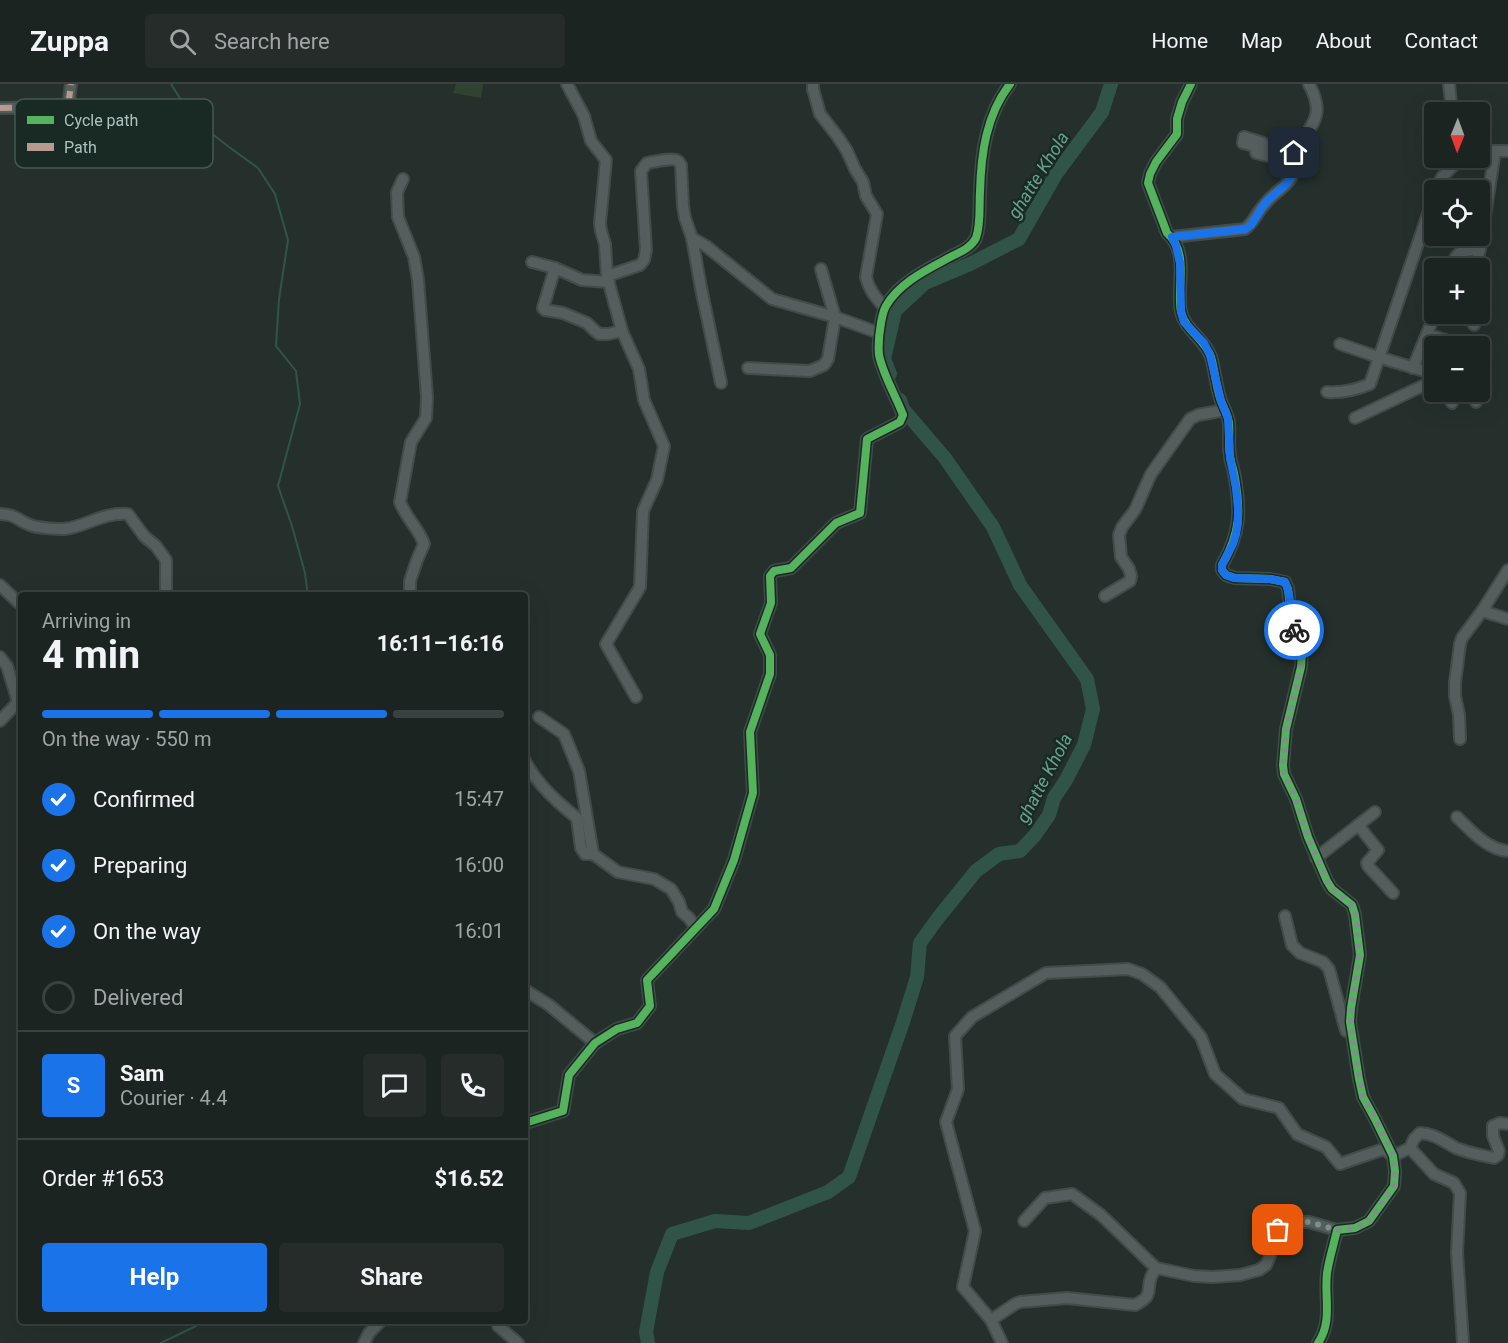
<!DOCTYPE html>
<meta charset="utf-8">
<style>
body{margin:0;font-family:Roboto,sans-serif;background:#252c2a;color:#f1f3f6;height:100vh;display:flex;flex-direction:column;font-size:22px;white-space:nowrap}
*{box-sizing:border-box;margin:0}
p{font-size:20px;color:#a0a4a5}
.icon{flex:none;width:33px;height:33px;fill:none;stroke:currentColor;stroke-width:2;stroke-linecap:round;stroke-linejoin:round}
.map{position:relative;flex:1;overflow:hidden}
.drawer{position:absolute;left:18px;top:508px;width:510px;height:732px;display:flex;flex-direction:column;background:#1c2422;border-radius:6px;box-shadow:0 6px 24px #0002,0 0 0 2px #3a4140}
.drawer>*{flex:none}
.needle{width:39px;rotate:181deg}
.fabs{position:absolute;left:1424px;top:18px;display:grid;gap:12px}
.fabs a{display:grid;place-items:center;width:66px;height:66px;border-radius:6px;background:#1c2422;box-shadow:0 6px 24px #0002,0 0 0 2px #3a4140;font-size:30px}
.pin{position:absolute;display:grid;place-items:center;width:51px;height:51px;color:#fff;margin:-26px;border-radius:12px;box-shadow:0 3px 9px #0006}
.courier{position:absolute;display:grid;place-items:center;width:60px;height:60px;margin:-30px;border:4px solid #1a73e8;border-radius:50%;background:#fff;color:#222;box-shadow:0 2px 8px #0007}
.head em{font-style:normal;font-weight:700}
.head div{display:flex;flex-direction:column-reverse}
.head{display:flex;align-items:center;justify-content:space-between;height:102px;padding:0 24px}
h1{font-size:39px;font-weight:700;line-height:45px}
.bar{display:grid;grid-template-columns:repeat(4,1fr);gap:9px 6px;align-content:center;height:72px;padding:0 24px}
.bar i{height:8px;border-radius:4px;background:#3a4140}
.bar .on{background:#1a73e8}
.bar p{grid-column:span 4}
.line{display:flex;align-items:center;gap:15px;padding:0 24px;border-top:2px solid #3a4140}
.line div{flex:1}
.round{display:grid;place-items:center;flex:none;width:63px;height:63px;border-radius:6px;background:#252c2a}
ol{padding:0 24px;list-style:none}
li{display:flex;align-items:center;gap:18px;height:66px}
li p{margin-inline-start:auto}
li .icon{padding:6px;border-radius:50%;background:#1a73e8;color:#fff;stroke-width:4}
li:last-child{color:#a0a4a5}
li i{width:33px;height:33px;border:3px solid #3a4140;border-radius:50%}
.cta{display:flex;gap:12px;margin-top:auto;padding:12px 24px}
.cta a{flex:1;height:69px;border-radius:6px;background:#1a73e8;color:#fff;font-size:24px;font-weight:700;line-height:69px;text-align:center}
.cta a+a{background:#252c2a;color:#f1f3f6}
header{display:flex;align-items:center;gap:36px;box-sizing:border-box;height:84px;padding:0 30px;background:#1c2422;border-bottom:2px solid #3a4140}
header strong{font-size:28px}
nav{display:flex;gap:33px;margin-inline-start:auto;font-size:21px}
.search{width:420px;height:54px;background:#252c2a;display:flex;align-items:center;gap:15px;box-sizing:border-box;padding:0 21px;border-radius:6px;color:#a0a4a5;font-size:22px}
.map>svg:first-child{display:block}
</style>
<header>
<strong>Zuppa</strong>
<div class="search"><svg class="icon" aria-label="search" viewBox="0 0 24 24"><circle cx="10" cy="10" r="6"/><path d="M15 15l6 6"/></svg>Search here</div>
<nav><a>Home</a><a>Map</a><a>About</a><a>Contact</a></nav>
</header>
<div class="map">
<svg width="1508" height="1259" viewBox="0 0 1508 1259">
<rect width="100%" height="100%" fill="#25302d"/>
<path fill="#304230" d="M456,0H483L481,14L453,9Z"/>
<g fill="none" stroke-linecap="round" stroke-linejoin="round">
<g stroke="#315449" stroke-width="2">
<path d="M171,0L193,35L229,63L258,84L275,110L288,156L279,215L276,262L296,287L300,320L278,402L292,442L305,489L308,512"/>
<path d="M161,1259L196,1242V1238"/>
</g>
<g stroke="#315449" stroke-width="14">
<path d="M890,290L884,275L895,227L925,199L970,180L1019,155L1056,90L1102,28L1111,0"/>
<path d="M648,1259L646,1248L657,1188L672,1150L715,1137L749,1139L828,1108L849,1093L903,938L917,893L920,859L938,834L976,787L999,770L1020,767L1035,751L1049,731L1054,714L1066,696L1084,661L1093,625L1087,595L1020,501L993,443L945,374L903,325L900,316"/>
</g>
<defs>
<g id="minor">
<path d="M567,0L584,32L591,57L606,76L600,139L601,147L605,160L607,192L622,247L639,285L644,316L664,362L657,396L643,427L640,503L606,560L636,613"/>
<path d="M813,0V5L820,30L838,53L847,67L855,85L863,98L866,112L877,130L866,193C869,206 876,214 885,224"/>
<path d="M1191,0L1182,18L1177,35V50L1156,78L1150,90L1148,99L1167,149C1190,169 1176,202 1181,228C1185,246 1205,255 1211,273C1215,287 1216,303 1221,317C1224,325 1228,331 1229,339C1230,349 1228,360 1230,371C1230,377 1233,383 1234,389C1241,426 1241,448 1222,481V486L1226,491L1235,494L1270,495L1285,498L1288,505L1292,540L1302,568L1301,583L1286,645L1283,681L1284,690L1296,715L1308,753L1327,797L1332,805L1352,821L1355,831L1360,871L1351,924L1350,938L1359,995L1363,1013L1375,1035L1393,1072L1395,1087L1394,1102L1369,1137L1355,1144L1337,1146C1334,1160 1329,1175 1327,1189C1324,1213 1333,1237 1318,1259"/>
<path d="M1449,0L1452,28"/>
<path d="M0,24L68,23L71,0"/>
<path d="M1479,67H1508"/>
<path d="M1293,78L1256,69L1258,63L1243,59L1244,53L1263,59L1262,66L1293,73"/>
<path d="M403,95L397,108L398,133L414,173L418,196L427,313L426,334L411,358L400,418C406,434 419,445 424,460L417,476L410,497V512"/>
<path d="M1435,106L1442,93L1461,74"/>
<path d="M1172,153L1245,145C1254,138 1257,128 1265,120C1272,110 1285,104 1291,94C1295,86 1291,75 1296,67C1310,40 1327,34 1309,0"/>
<path d="M692,154L706,162L772,215L835,233L879,249"/>
<path d="M532,178L555,184L582,196L609,198"/>
<path d="M555,184L543,224L545,226L563,229L587,239L594,246L599,250H608L622,247"/>
<path d="M1451,184C1457,165 1461,168 1480,165"/>
<path d="M1471,184L1476,179L1480,165L1495,67"/>
<path d="M607,192L640,181L644,176L646,166L641,87L647,79C654,78 673,73 678,77C680,78 680,80 681,81L683,122L685,134L692,154L701,204L721,299"/>
<path d="M1467,230L1474,241"/>
<path d="M1427,250L1445,256"/>
<path d="M1340,260L1378,273L1431,289L1434,292V298"/>
<path d="M748,284L810,287L824,281L828,275L835,233L821,185"/>
<path d="M1413,284L1435,230"/>
<path d="M1327,308C1342,309 1356,306 1370,300L1430,124L1434,108"/>
<path d="M1446,308L1452,319"/>
<path d="M1470,308L1476,318"/>
<path d="M1355,334L1433,297"/>
<path d="M0,430C18,431 16,436 30,441C37,444 56,445 64,445C86,443 102,428 128,430L144,452L156,462L166,476V512"/>
<path d="M0,501L21,521"/>
<path d="M1105,512L1130,497L1131,492L1129,485L1121,473L1119,451L1122,443L1135,426L1151,390L1190,335L1198,331L1225,326"/>
<path d="M1482,527L1508,535"/>
<path d="M0,573L7,582L18,618L0,637"/>
<path d="M539,633L564,650L579,687L593,770"/>
<path d="M1460,655L1459,631L1455,612V598L1460,560L1462,554L1482,527L1508,486"/>
<path d="M525,677C537,700 557,718 577,734L581,764L585,770H593L618,788L654,795L671,805L679,818L682,828L689,834L696,844"/>
<path d="M1457,733C1470,746 1488,766 1508,767"/>
<path d="M1358,741L1378,766L1367,779L1368,782L1393,809"/>
<path d="M1316,774L1375,728"/>
<path d="M1285,832L1292,861L1300,869L1323,878L1329,885L1346,947"/>
<path d="M525,906L549,921L595,959"/>
<path d="M525,1039L563,1027L569,991L595,959L617,945L637,939L650,922L647,896L714,825L734,776L753,709L750,648L770,590V571L760,550L771,519L770,492L774,487L791,484L836,439L860,429L867,355L900,338L903,331C896,312 883,291 879,271C878,260 879,250 881,239C882,234 883,227 886,222C898,201 922,188 943,177C954,170 970,166 976,154C981,140 979,122 980,108C981,70 986,31 1010,0"/>
<path d="M1410,1064L1434,1090L1454,1099L1460,1109L1457,1169L1463,1259"/>
<path d="M1393,1072L1410,1064L1414,1055L1420,1049C1435,1050 1443,1057 1456,1064C1468,1069 1481,1071 1494,1074L1498,1071L1499,1067L1493,1052V1042L1500,1039L1508,1040"/>
<path d="M1024,1137L1045,1114L1072,1110L1101,1131L1156,1184L1194,1192L1213,1193L1240,1191L1259,1186L1266,1181L1270,1172L1271,1159L1278,1146L1288,1138H1309L1337,1146"/>
<path d="M991,1236L1015,1220L1020,1218L1067,1214L1135,1221C1154,1211 1146,1208 1151,1193C1153,1189 1154,1187 1156,1184"/>
<path d="M499,1238L498,1242L518,1259"/>
<path d="M364,1259L369,1249L380,1238"/>
<path d="M1002,1259L991,1236L963,1203L975,1147L946,1038L958,1005L955,952L972,933L1046,889L1128,885L1142,890L1160,903L1201,953L1215,990L1243,1015L1279,1024L1297,1050L1326,1063L1340,1080L1384,1065L1393,1072"/>
</g>
</defs>
<use href="#minor" stroke="#424b48" stroke-width="14"/>
<use href="#minor" stroke="#545e5c" stroke-width="10"/>
<path stroke="#b69a8f" stroke-width="6" stroke-dasharray="12 6" stroke-linecap="butt" d="M0,24L68,23L71,0"/>
<defs>
<g id="cycleway">
<path d="M1191,0L1182,18L1177,35V50L1156,78L1150,90L1148,99L1167,149C1190,169 1176,202 1181,228C1185,246 1205,255 1211,273C1215,287 1216,303 1221,317C1224,325 1228,331 1229,339C1230,349 1228,360 1230,371C1230,377 1233,383 1234,389C1241,426 1241,448 1222,481V486L1226,491L1235,494L1270,495L1285,498L1288,505L1292,540L1302,568L1301,583L1286,645L1283,681L1284,690L1296,715L1308,753L1327,797L1332,805L1352,821L1355,831L1360,871L1351,924L1350,938L1359,995L1363,1013L1375,1035L1393,1072L1395,1087L1394,1102L1369,1137L1355,1144L1337,1146C1334,1160 1329,1175 1327,1189C1324,1213 1333,1237 1318,1259"/>
<path d="M525,1039L563,1027L569,991L595,959L617,945L637,939L650,922L647,896L714,825L734,776L753,709L750,648L770,590V571L760,550L771,519L770,492L774,487L791,484L836,439L860,429L867,355L900,338L903,331C896,312 883,291 879,271C878,260 879,250 881,239C882,234 883,227 886,222C898,201 922,188 943,177C954,170 970,166 976,154C981,140 979,122 980,108C981,70 986,31 1010,0"/>
</g>
</defs>
<use href="#cycleway" stroke="#192a25" stroke-width="11"/>
<use href="#cycleway" stroke="#56b35d" stroke-width="8"/>
</g>
<g fill="none" stroke-linecap="round" stroke-linejoin="round">
<path stroke="#7d8f8b" stroke-width="6" stroke-dasharray="0 10.8" d="M1278,1146L1288,1138H1309L1337,1146L1355,1144L1369,1137L1394,1102L1395,1087L1393,1072L1376,1035L1363,1013L1355,967L1350,938L1359,872L1356,831L1352,821L1332,805L1327,797L1308,753L1296,715L1284,690L1283,681L1286,645L1301,583L1302,568L1294,546"/>
<path stroke="#1a73e8" stroke-width="8" d="M1294,546C1290,531 1292,511 1285,498L1270,495L1234,494L1226,491L1222,486V481L1233,460L1236,450L1238,439V424L1236,404L1230,373L1228,334L1221,317L1210,271L1204,259L1184,238L1181,227L1180,179L1176,162L1172,153L1245,145L1251,141L1265,119L1287,99L1292,92L1294,69"/>
</g>
<g text-anchor="middle" dominant-baseline="central" stroke-width="5" stroke-linejoin="round" paint-order="stroke">
<g font-size="18" font-style="italic" fill="#68a08e" stroke="#192a25">
<text transform="translate(1038 91) rotate(-58)">ghatte Khola</text>
<text transform="translate(1044 694) rotate(-62)">ghatte Khola</text>
</g>
</g>
<rect x="15" y="15" width="198" height="69" rx="9" fill="#192a25" stroke="#455853" stroke-width="1.5"/>
<rect x="27" y="32" width="27" height="8" fill="#56b35d"/>
<rect x="27" y="59" width="27" height="8" fill="#b69a8f"/>
<g font-size="16" fill="#adc2bd">
<text x="64" y="42">Cycle path</text>
<text x="64" y="69">Path</text>
</g>
</svg>
<div class="fabs">
<a><svg class="needle" viewBox="-14 -14 28 28"><path d="M0-13l5 13h-10z" fill="#e53935"/><path d="M0 13l5-13h-10z" fill="#a0a4a5"/></svg></a>
<a><svg class="icon" aria-label="locate" viewBox="0 0 24 24"><circle cx="12" cy="12" r="6"/><path d="M12 2v4M12 18v4M2 12h4M18 12h4"/></svg></a>
<a>+</a>
<a>−</a>
</div>
<div class="pin" style="left:1278px;top:1146px;background:#ea580c"><svg class="icon" aria-label="bag" viewBox="0 0 24 24"><path d="M5 8h14l-1 12H6zM9 8a3 3 0 0 1 6 0"/></svg></div>
<div class="pin" style="left:1294px;top:69px;background:#1f2937"><svg class="icon" aria-label="home" viewBox="0 0 24 24"><path d="M3 11l9-7 9 7M6 9v11h12V9"/></svg></div>
<div class="courier" style="left:1294px;top:546px"><svg class="icon" aria-label="bike" viewBox="0 0 24 24"><circle cx="6" cy="16" r="4"/><circle cx="18" cy="16" r="4"/><path d="M6 16l4-8h5l3 8M10 8l3 8H6M13 5h3"/></svg></div>
<section class="drawer">
<div class="head"><div><h1>4 min</h1><p>Arriving in</p></div><em>16:11–16:16</em></div>
<div class="bar"><i class="on"></i><i class="on"></i><i class="on"></i><i></i><p>On the way · 550 m</p></div>
<ol>
<li><svg class="icon" aria-label="check" viewBox="0 0 24 24"><path d="M5 12l5 5 9-10"/></svg>Confirmed<p>15:47</p></li>
<li><svg class="icon" aria-label="check" viewBox="0 0 24 24"><path d="M5 12l5 5 9-10"/></svg>Preparing<p>16:00</p></li>
<li><svg class="icon" aria-label="check" viewBox="0 0 24 24"><path d="M5 12l5 5 9-10"/></svg>On the way<p>16:01</p></li>
<li><i></i>Delivered</li>
</ol>
<div class="line" style="height:108px"><b class="round" style="background:#1a73e8;color:#fff">S</b><div><b>Sam</b><p>Courier · 4.4</p></div><a class="round"><svg class="icon" aria-label="chat" viewBox="0 0 24 24"><path d="M4 5h16v11H9l-5 4z"/></svg></a><a class="round"><svg class="icon" aria-label="phone" viewBox="0 0 24 24"><path d="M5 4h4l2 5-3 2q2 4 5 5l2-3 5 2v4C11 20 4 13 5 4z"/></svg></a></div>
<div class="line" style="height:78px"><div>Order #1653</div><b>$16.52</b></div>
<div class="cta"><a>Help</a><a>Share</a></div>
</section>
</div>
